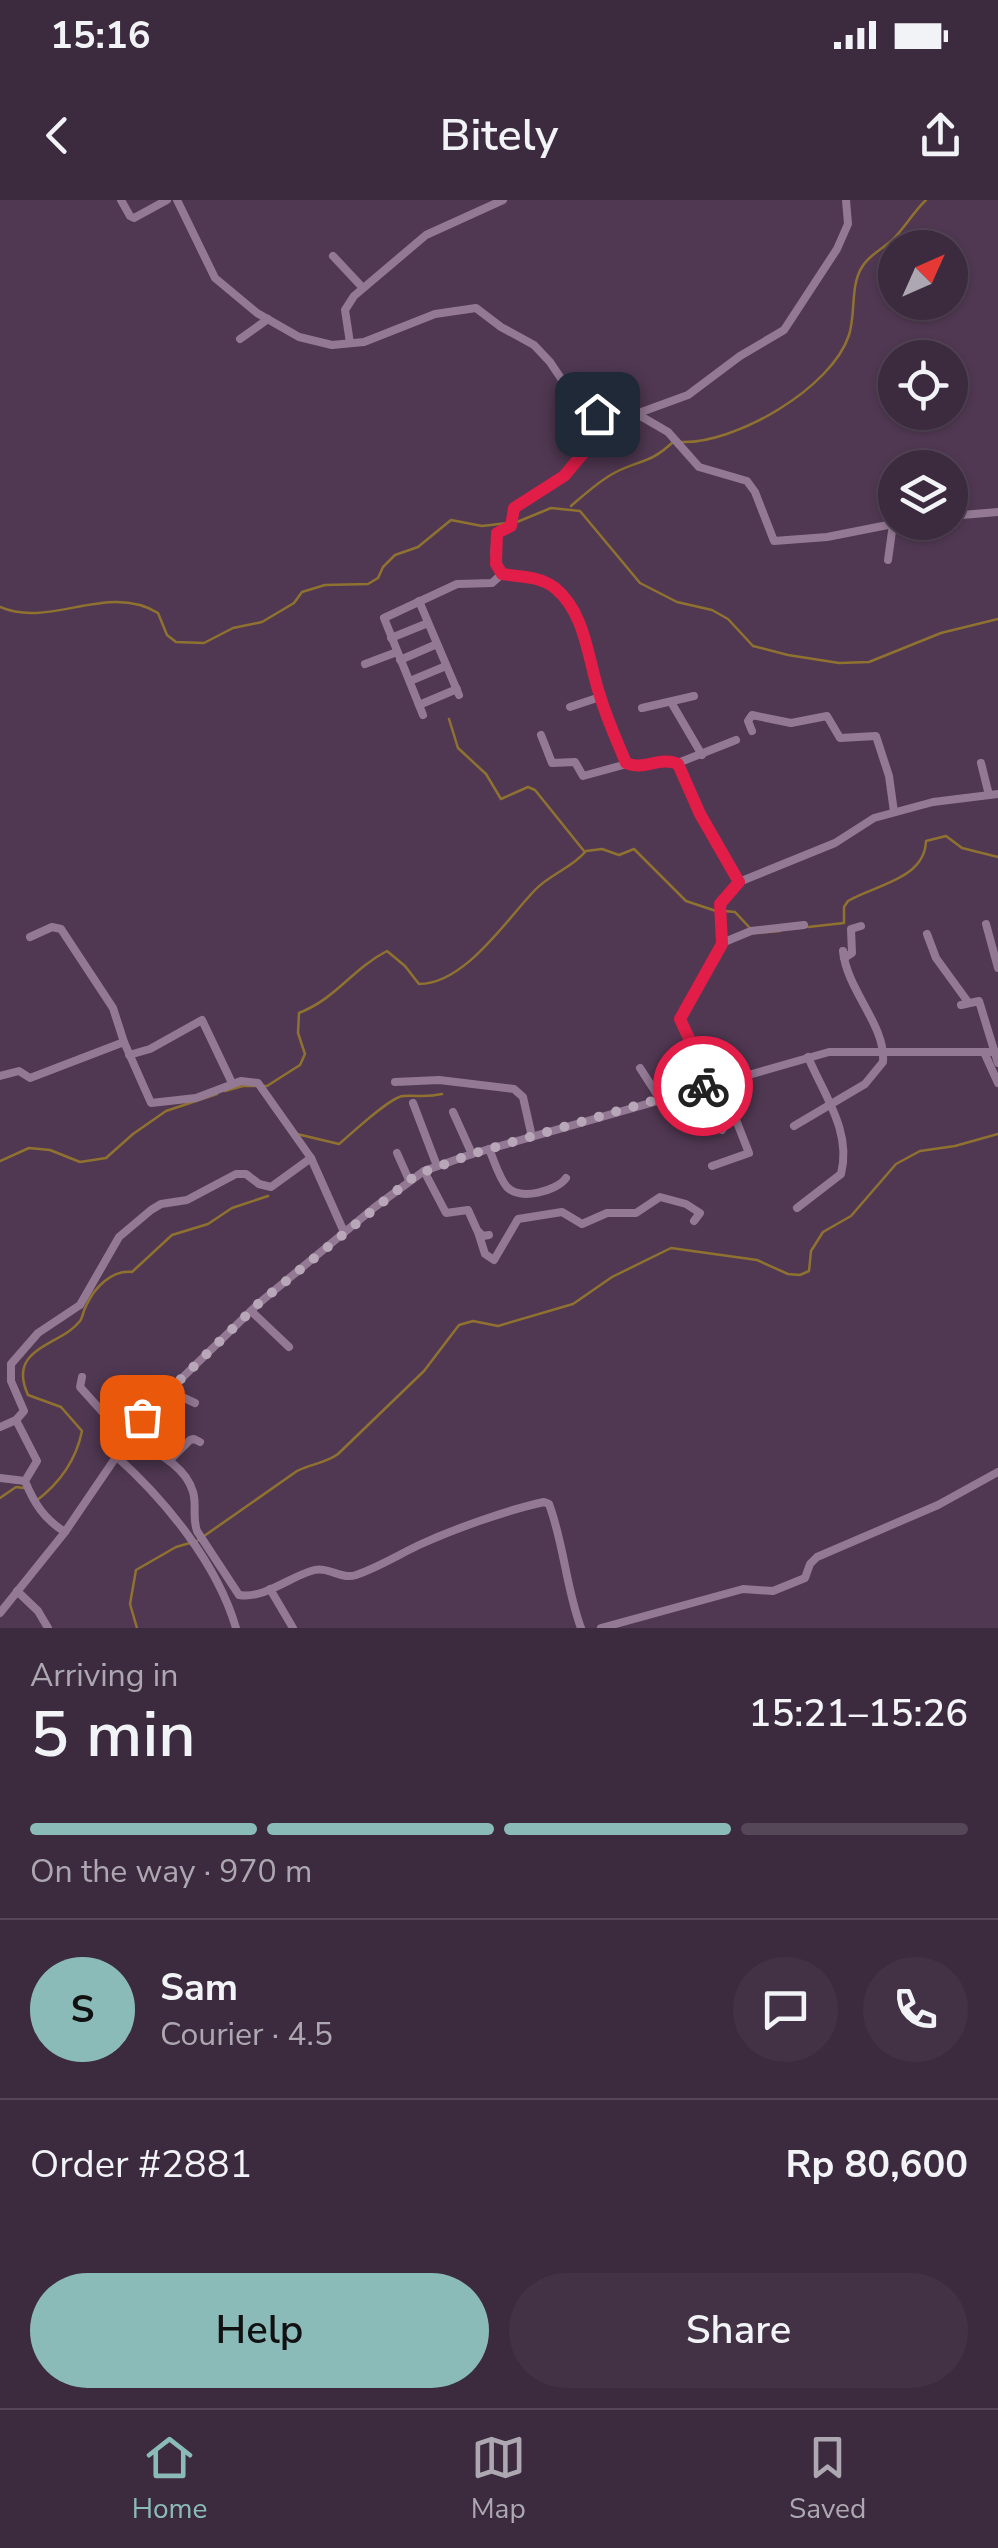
<!DOCTYPE html>
<meta charset="utf-8">
<style>
body{margin:0;font-family:"Nunito Sans",sans-serif;background:#433245;color:#f1f3f6;height:100vh;display:flex;flex-direction:column;font-size:38px;white-space:nowrap}
*{box-sizing:border-box;margin:0}
p{font-size:32px;color:#aca7b0}
.icon{flex:none;width:55px;height:55px;fill:none;stroke:currentColor;stroke-width:2;stroke-linecap:round;stroke-linejoin:round}
.map{position:relative;height:1428px;overflow:hidden}
.panel{display:flex;flex-direction:column;background:#3c2a3e;flex:1}
.panel>*{flex:none}
.needle{width:65px;rotate:45deg}
.buttons{position:absolute;left:878px;top:30px;display:grid;gap:20px}
.buttons a{display:grid;place-items:center;width:90px;height:90px;border-radius:50%;background:#3c2a3e;box-shadow:0 2px 8px #0004,0 0 0 2px #554658;font-size:50px}
.pin{position:absolute;display:grid;place-items:center;width:85px;height:85px;color:#fff;margin:-42px;border-radius:20px;box-shadow:0 5px 15px #0006}
.courier{position:absolute;display:grid;place-items:center;width:100px;height:100px;margin:-50px;border:8px solid #e11d48;border-radius:50%;background:#fff;color:#222;box-shadow:0 2px 12px #0007}
.overview em{font-style:normal;font-weight:600}
.overview div{display:flex;flex-direction:column-reverse}
.overview{display:flex;align-items:center;justify-content:space-between;height:170px;padding:0 30px}
h1{font-size:65px;font-weight:600;line-height:75px}
.bar{display:grid;grid-template-columns:repeat(4,1fr);gap:15px 10px;align-content:center;height:120px;padding:0 30px}
.bar i{height:12px;border-radius:8px;background:#554658}
.bar .active{background:#8bbbb9}
.bar p{grid-column:span 4}
.line{display:flex;align-items:center;gap:25px;padding:0 30px;border-top:2px solid #554658}
.line div{flex:1}
.round{display:grid;place-items:center;flex:none;width:105px;height:105px;border-radius:52px;background:#433245}
.primary-button{display:flex;gap:20px;margin-top:auto;padding:20px 30px}
.primary-button a{flex:1;height:115px;border-radius:60px;background:#8bbbb9;color:#111;font-size:40px;font-weight:600;line-height:115px;text-align:center}
.primary-button a+a{background:#433245;color:#f1f3f6}
.status{display:flex;justify-content:space-between;align-items:center;height:70px;padding:0 50px;background:#3c2a3e;direction:ltr}
.status svg{height:28px;fill:currentColor}
header{display:flex;justify-content:space-between;align-items:center;height:130px;padding:0 30px;background:#3c2a3e;font-size:45px;font-weight:600}
.tabs{display:flex;justify-content:space-around;align-items:center;height:140px;border-top:2px solid #554658;background:#3c2a3e;font-size:28px;color:#aca7b0}
.tabs a{display:grid;justify-items:center;gap:5px}
.tabs .active{color:#8bbbb9}
.map>svg:first-child{display:block}
</style>
<div class="status"><b>15:16</b><svg viewBox="0 0 49 12"><path d="M0 12V9h3v3zM5 12V6h3v6zM10 12V3h3v9zM15 12V0h3v12zM26 1h20v11H26zM47 4h2v5h-2z"/></svg></div>
<header><svg class="icon" aria-label="back" viewBox="0 0 24 24"><path d="M15 5l-7 7 7 7"/></svg>Bitely<svg class="icon" aria-label="share" viewBox="0 0 24 24"><path d="M12 15V3M7 8l5-5 5 5M5 13v7h14v-7"/></svg></header>
<div class="map">
<svg width="998" height="1428" viewBox="0 0 998 1428">
<rect width="100%" height="100%" fill="#503852"/>
<g fill="none" stroke-linecap="round" stroke-linejoin="round">
<g stroke="#8f7230" stroke-width="2.5">
<path d="M680,242C734,245 832,188 849,135C856,113 850,86 862,67C869,55 881,50 891,41C902,32 913,12 926,0"/>
<path d="M571,306C585,294 600,280 616,272C640,260 651,263 673,242"/>
<path d="M0,407C50,429 107,382 158,413L167,435L176,442L204,443L233,428L262,422L294,403L302,392L325,385L368,384L378,378L383,367L395,355L418,347L451,320L482,326L517,322L551,308L580,311L640,383L677,402L712,410L728,419L753,446L788,455L839,463L869,462L941,433L998,419"/>
<path d="M449,519L458,548L486,574L501,599L528,587L535,590L584,651"/>
<path d="M586,651L602,649L619,655L634,649L686,701L716,711"/>
<path d="M724,711L735,712L749,727"/>
<path d="M808,727L844,723V707L848,701C875,685 925,679 926,641L946,636L962,648L998,657"/>
<path d="M755,733L780,731"/>
<path d="M225,891L243,886H267L300,865L305,854L298,833L299,813C337,798 352,769 387,751L405,766L419,784C465,784 506,720 535,690C549,675 573,667 585,652"/>
<path d="M297,934L339,944C351,934 390,897 403,896C418,895 425,898 442,894"/>
<path d="M0,961L29,948L50,950L80,962L106,958L133,934L166,911L217,894"/>
<path d="M0,1298L16,1287L24,1288"/>
<path d="M36,1301C60,1283 76,1260 82,1231L61,1207L28,1195C6,1147 61,1146 80,1121C83,1117 83,1111 86,1106C94,1088 111,1070 132,1072L172,1035L208,1024L232,1008L268,996"/>
<path d="M137,1428L130,1404L136,1370L176,1347L197,1341L297,1271C311,1264 326,1263 338,1254L424,1171L459,1125L473,1121L498,1126L573,1104L612,1077L671,1048L757,1060L788,1074L800,1075L809,1071L811,1051L823,1032L851,1016L896,964L920,951L955,946L998,934"/>
</g>
<g stroke="#947995" stroke-width="8">
<path d="M121,0L130,16L134,18L167,0"/>
<path d="M177,0L215,78L257,113L299,137L332,145L364,142L435,114L476,108L501,127L534,145L550,162L580,207L602,217L608,224"/>
<path d="M333,56L363,88"/>
<path d="M240,139L268,119"/>
<path d="M350,143L345,110L354,96L426,35L503,0"/>
<path d="M637,214L668,232L699,267L747,281L755,292L774,341L827,337L903,322"/>
<path d="M950,316L998,312"/>
<path d="M888,360L893,324"/>
<path d="M419,401L459,495"/>
<path d="M391,438L428,423"/>
<path d="M400,460L437,444"/>
<path d="M365,464L397,452"/>
<path d="M410,481L446,466"/>
<path d="M671,502L702,555"/>
<path d="M419,505L457,489"/>
<path d="M570,507L600,497"/>
<path d="M642,508L694,496"/>
<path d="M423,515L384,418L457,384L492,383L502,374"/>
<path d="M752,531L748,521L752,515L791,523L827,516L840,538L876,536L889,576L894,612"/>
<path d="M541,535L552,563L575,562L583,576L627,564"/>
<path d="M678,563L736,540"/>
<path d="M981,563L989,595"/>
<path d="M739,682L700,614L678,563C661,556 642,571 626,563C618,541 607,519 600,496C589,461 586,413 555,388C540,376 520,377 502,374C492,364 493,344 499,331L512,324L514,308L564,276L603,226L688,195L740,156L784,130L837,49L848,24L846,0"/>
<path d="M986,724L998,768"/>
<path d="M927,734L936,758L968,802"/>
<path d="M30,737L52,727L61,729L113,808L124,842"/>
<path d="M722,743L751,731L804,725"/>
<path d="M844,758L852,753L851,729L861,726"/>
<path d="M961,805L979,801L998,863"/>
<path d="M984,852L998,883"/>
<path d="M129,855L150,849L202,820L232,883"/>
<path d="M640,868L660,899"/>
<path d="M0,876L19,871L30,878L124,842L151,903L196,898L241,881L258,883L311,958"/>
<path d="M395,882L439,880L514,889L523,897L532,937"/>
<path d="M710,884L680,819L722,743C729,713 704,711 739,682L835,643L874,618L933,602L998,594"/>
<path d="M413,903L437,966"/>
<path d="M453,912L472,954"/>
<path d="M794,926L865,884L883,862C886,825 847,791 843,751"/>
<path d="M722,930L733,913"/>
<path d="M489,949C494,960 499,978 507,987C520,1001 557,991 566,978"/>
<path d="M397,953L409,980"/>
<path d="M712,966L749,953L727,897"/>
<path d="M424,971L446,1013L468,1010L477,1030L483,1036L489,1035"/>
<path d="M797,1008L841,974C852,932 824,895 808,857"/>
<path d="M478,1032L485,1054L494,1060L518,1019L562,1012L582,1024L607,1013H636L660,997L686,1004L700,1013L694,1021"/>
<path d="M251,1111L289,1147"/>
<path d="M82,1177L80,1187L126,1238"/>
<path d="M169,1191L195,1203"/>
<path d="M16,1220L37,1261L25,1281C34,1303 44,1319 65,1332"/>
<path d="M0,1227L16,1220L24,1211L11,1181V1164L38,1133L80,1105L119,1037L151,1010L161,1004L187,1000L236,974H246L259,984L271,987L311,958L344,1032"/>
<path d="M128,1236C150,1250 185,1263 193,1292C197,1305 192,1317 197,1331L239,1395C264,1399 288,1378 311,1371C328,1365 340,1380 356,1375C379,1367 398,1355 419,1345C454,1329 507,1310 544,1302L549,1304C564,1344 566,1388 581,1428"/>
<path d="M116,1256C165,1300 217,1363 236,1428"/>
<path d="M169,1261L190,1240L194,1239L200,1242"/>
<path d="M0,1278L25,1281"/>
<path d="M270,1389L293,1428"/>
<path d="M17,1391L38,1411L48,1428"/>
<path d="M0,1413L65,1332L146,1213L258,1104L375,1007L424,971L472,954L829,852H998"/>
<path d="M601,1428L743,1389L773,1391L805,1378L810,1364L817,1357L938,1305L998,1272"/>
</g>
</g>
<g fill="none" stroke-linecap="round" stroke-linejoin="round">
<path stroke="#b8a6b9" stroke-width="10" stroke-dasharray="0 18" d="M142,1217L258,1104L416,975L472,954L703,886"/>
<path stroke="#e11d48" stroke-width="12" d="M597,214L608,224L564,276L514,308L511,326L497,333L496,364L502,374C520,377 540,376 555,388C586,413 588,461 600,496C607,519 617,541 626,563C642,571 661,556 678,564L700,614L739,682L720,704L722,744L680,819L710,884L703,886"/>
</g>
</svg>
<div class="buttons">
<a><svg class="needle" viewBox="-14 -14 28 28"><path d="M0-13l5 13h-10z" fill="#e53935"/><path d="M0 13l5-13h-10z" fill="#aca7b0"/></svg></a>
<a><svg class="icon" aria-label="locate" viewBox="0 0 24 24"><circle cx="12" cy="12" r="6"/><path d="M12 2v4M12 18v4M2 12h4M18 12h4"/></svg></a>
<a><svg class="icon" aria-label="layers" viewBox="0 0 24 24"><path d="M12 4l9 5-9 5-9-5zM3 14l9 5 9-5"/></svg></a>
</div>
<div class="pin" style="left:142px;top:1217px;background:#ea580c"><svg class="icon" aria-label="bag" viewBox="0 0 24 24"><path d="M5 8h14l-1 12H6zM9 8a3 3 0 0 1 6 0"/></svg></div>
<div class="pin" style="left:597px;top:214px;background:#1f2937"><svg class="icon" aria-label="home" viewBox="0 0 24 24"><path d="M3 11l9-7 9 7M6 9v11h12V9"/></svg></div>
<div class="courier" style="left:703px;top:886px"><svg class="icon" aria-label="bike" viewBox="0 0 24 24"><circle cx="6" cy="16" r="4"/><circle cx="18" cy="16" r="4"/><path d="M6 16l4-8h5l3 8M10 8l3 8H6M13 5h3"/></svg></div>
</div>
<section class="panel">
<div class="overview"><div><h1>5 min</h1><p>Arriving in</p></div><em>15:21–15:26</em></div>
<div class="bar"><i class="active"></i><i class="active"></i><i class="active"></i><i></i><p>On the way · 970 m</p></div>
<div class="line" style="height:180px"><b class="round" style="background:#8bbbb9;color:#111">S</b><div><b>Sam</b><p>Courier · 4.5</p></div><a class="round"><svg class="icon" aria-label="chat" viewBox="0 0 24 24"><path d="M4 5h16v11H9l-5 4z"/></svg></a><a class="round"><svg class="icon" aria-label="phone" viewBox="0 0 24 24"><path d="M5 4h4l2 5-3 2q2 4 5 5l2-3 5 2v4C11 20 4 13 5 4z"/></svg></a></div>
<div class="line" style="height:130px"><div>Order #2881</div><b>Rp 80,600</b></div>
<div class="primary-button"><a>Help</a><a>Share</a></div>
</section>
<nav class="tabs">
<a class="active"><svg class="icon" aria-label="home" viewBox="0 0 24 24"><path d="M3 11l9-7 9 7M6 9v11h12V9"/></svg>Home</a>
<a><svg class="icon" aria-label="map" viewBox="0 0 24 24"><path d="M3 6l6-2 6 2 6-2v14l-6 2-6-2-6 2zM9 4v14M15 6v14"/></svg>Map</a>
<a><svg class="icon" aria-label="saved" viewBox="0 0 24 24"><path d="M7 4h10v16l-5-4-5 4z"/></svg>Saved</a>
</nav>
